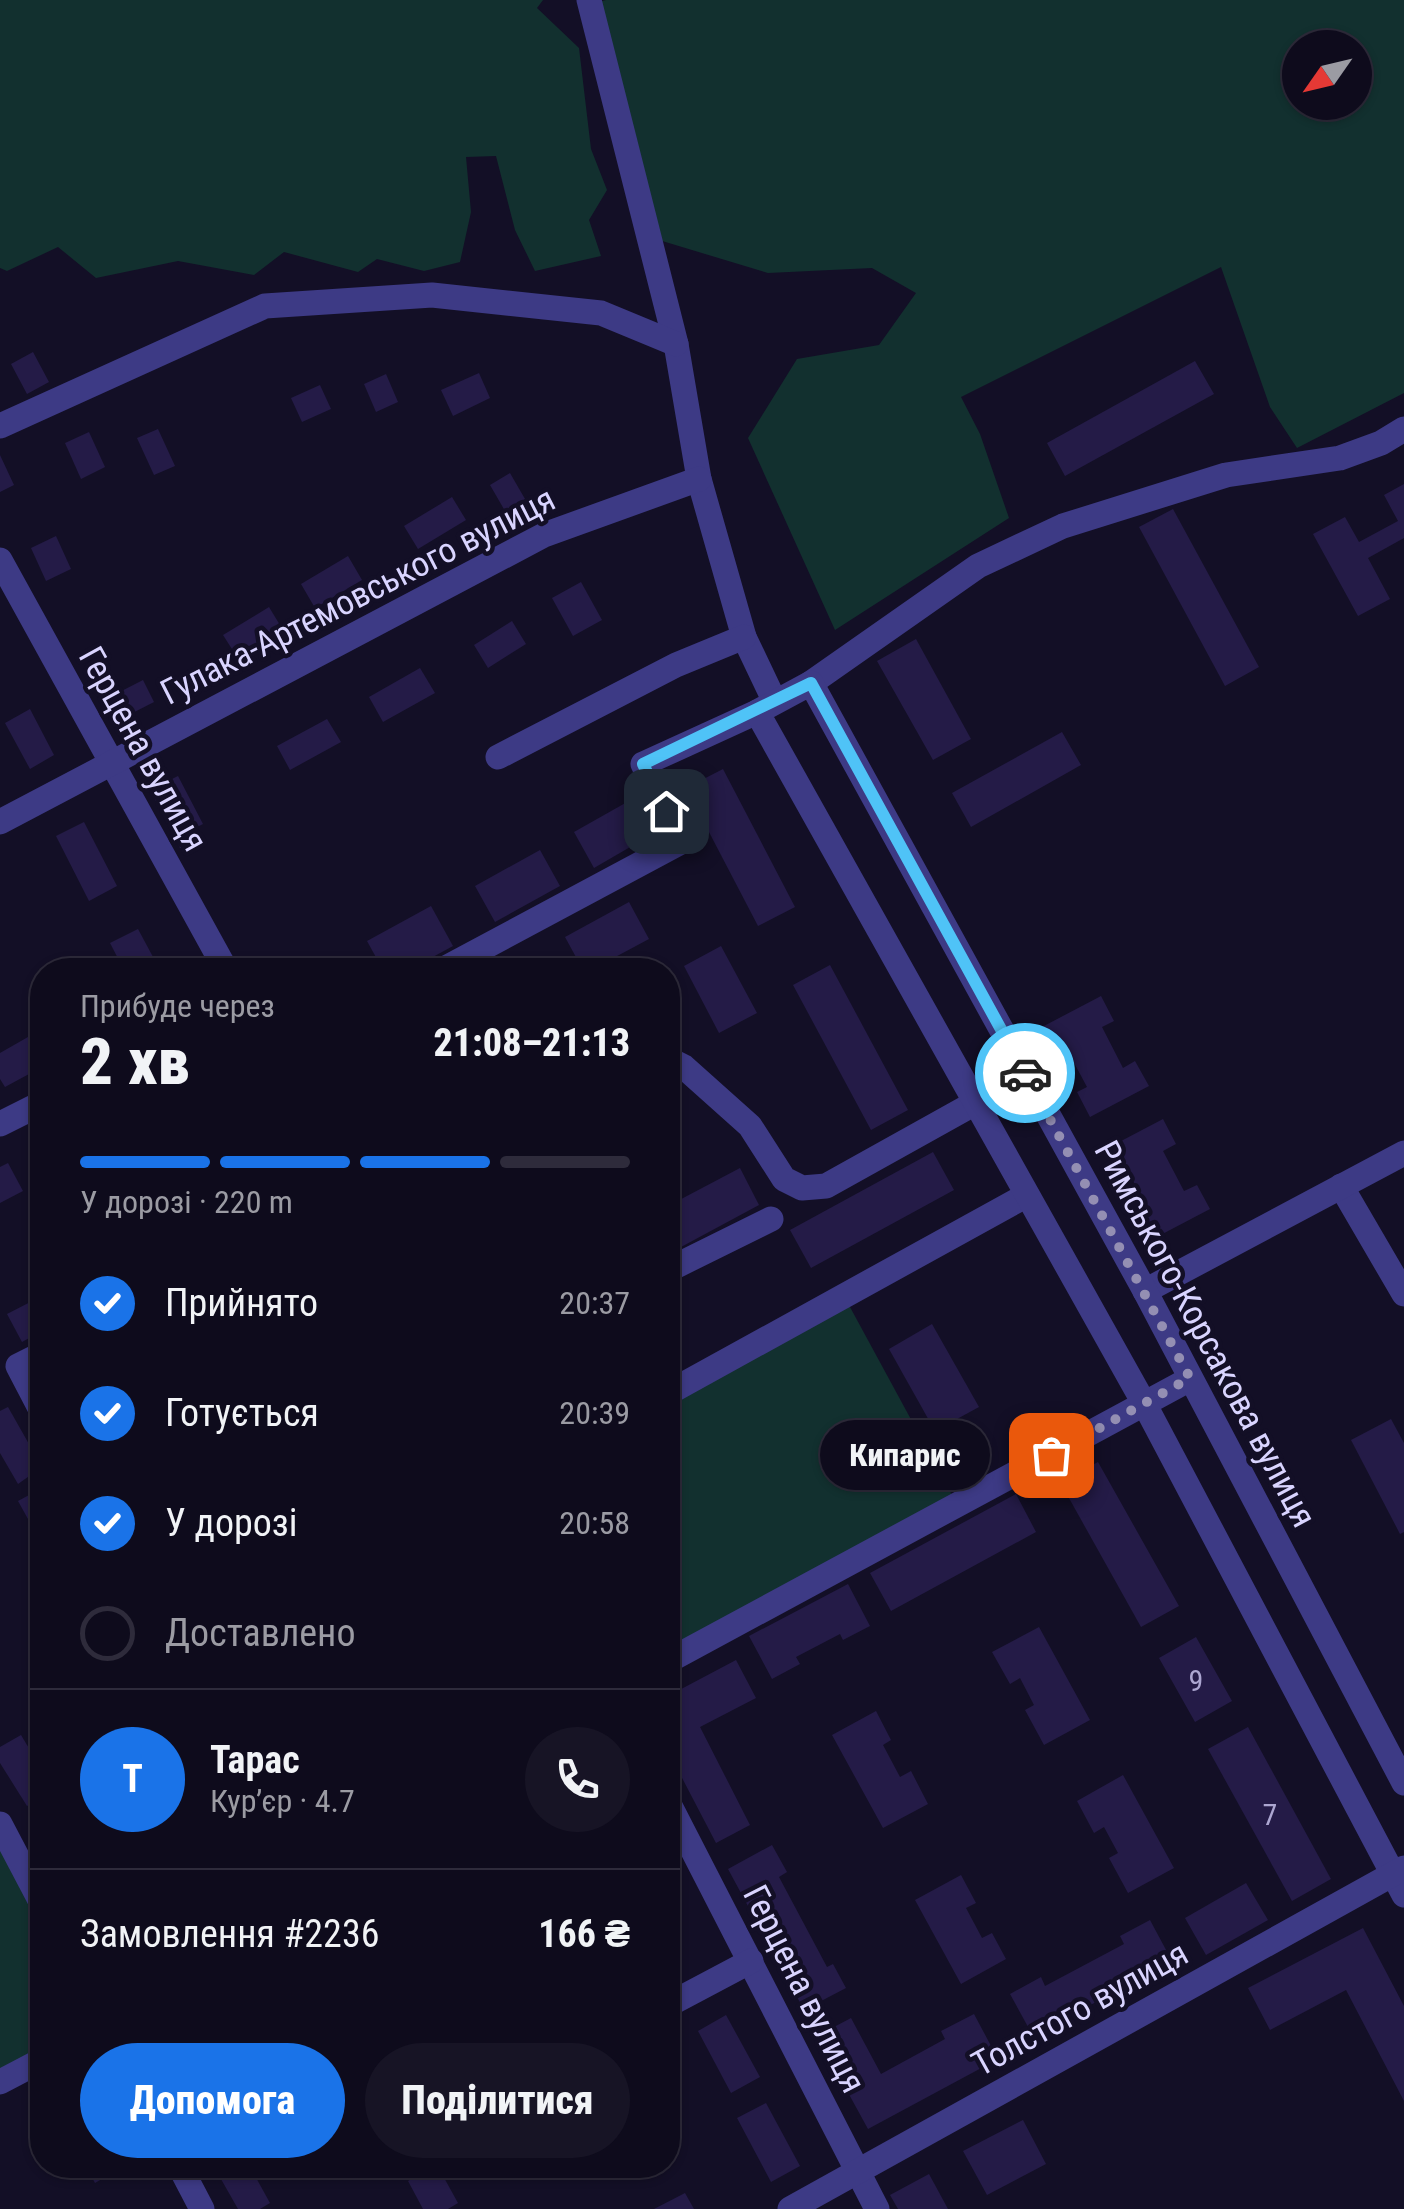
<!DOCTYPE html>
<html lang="uk">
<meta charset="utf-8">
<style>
body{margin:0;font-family:"Roboto Condensed",sans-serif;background:#171425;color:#f1f3f6;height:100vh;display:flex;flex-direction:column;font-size:38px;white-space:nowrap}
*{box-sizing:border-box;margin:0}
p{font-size:32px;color:#9b9ba3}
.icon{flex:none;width:55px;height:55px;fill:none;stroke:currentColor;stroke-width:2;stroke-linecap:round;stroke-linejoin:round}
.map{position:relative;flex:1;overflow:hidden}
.details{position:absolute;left:30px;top:958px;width:650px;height:1220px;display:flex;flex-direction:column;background:#0e0b1c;border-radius:40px;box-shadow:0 2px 8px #0004,0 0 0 2px #2e2b3b}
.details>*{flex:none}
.needle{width:65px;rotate:236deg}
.controls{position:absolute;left:1282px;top:30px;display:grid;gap:20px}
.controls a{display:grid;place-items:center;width:90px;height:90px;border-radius:50%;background:#0e0b1c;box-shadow:0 2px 8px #0004,0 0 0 2px #2e2b3b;font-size:50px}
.pin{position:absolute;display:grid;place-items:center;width:85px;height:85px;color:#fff;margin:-42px;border-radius:20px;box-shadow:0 5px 15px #0006}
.courier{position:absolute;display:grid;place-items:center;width:100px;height:100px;margin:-50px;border:8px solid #4fc3f7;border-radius:50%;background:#fff;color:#222;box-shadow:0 2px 12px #0007}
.bubble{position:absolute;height:70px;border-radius:35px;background:#0e0b1c;box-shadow:0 2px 8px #0004,0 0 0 2px #2e2b3b;font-size:32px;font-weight:800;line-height:70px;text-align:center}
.headline em{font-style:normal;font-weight:800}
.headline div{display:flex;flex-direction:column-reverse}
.headline{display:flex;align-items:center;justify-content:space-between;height:170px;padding:0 50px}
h1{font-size:65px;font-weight:800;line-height:75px}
.bar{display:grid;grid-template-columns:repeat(4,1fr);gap:15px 10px;align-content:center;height:120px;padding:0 50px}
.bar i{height:12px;border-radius:8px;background:#2e2b3b}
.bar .active{background:#1a73e8}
.bar p{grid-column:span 4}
.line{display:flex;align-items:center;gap:25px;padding:0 50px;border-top:2px solid #2e2b3b}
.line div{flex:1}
.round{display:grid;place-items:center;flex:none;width:105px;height:105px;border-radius:52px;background:#171425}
ol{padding:0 50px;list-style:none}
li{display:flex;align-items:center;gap:30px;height:110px}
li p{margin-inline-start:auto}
li .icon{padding:10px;border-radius:50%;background:#1a73e8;color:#fff;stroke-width:4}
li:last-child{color:#9b9ba3}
li i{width:55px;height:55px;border:5px solid #2e2b3b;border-radius:50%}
.button{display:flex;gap:20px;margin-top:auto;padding:20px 50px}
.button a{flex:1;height:115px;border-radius:60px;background:#1a73e8;color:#fff;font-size:40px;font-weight:800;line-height:115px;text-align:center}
.button a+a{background:#171425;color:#f1f3f6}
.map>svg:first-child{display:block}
</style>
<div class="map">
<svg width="1404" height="2209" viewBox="0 0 1404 2209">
<rect width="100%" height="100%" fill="#130f26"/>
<g fill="#12302f" fill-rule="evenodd">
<path d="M0,0H543L537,8L579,48L591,149L607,190L589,220L601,256L535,271L515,230L496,156L466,157L471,212L460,262L424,271L377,259L358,272L284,252L254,275L178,261L96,278L58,247L7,271L0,268Z"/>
<path d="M606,0H1404V393L1297,448L1270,407L1221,267L961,397L980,434L1009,518L835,630L748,438L797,359L879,345L916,293L872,268L768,273L649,237L591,4ZM1300,48H1355V102H1300Z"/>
<path d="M844,1296L958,1506L668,1661V1393Z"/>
<path d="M0,1824L42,1905V2065L0,2087Z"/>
</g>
<g fill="#241b47">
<path d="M33,352L49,382L27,394L11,364Z"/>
<path d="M1195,361L1214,394L1065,476L1047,443Z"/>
<path d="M479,373L490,398L453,416L441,390Z"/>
<path d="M386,374L398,402L376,412L364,384Z"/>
<path d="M320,385L331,409L302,422L291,398Z"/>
<path d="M158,429L175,466L154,475L137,438Z"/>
<path d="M89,432L105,467L81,479L65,443Z"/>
<path d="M0,455L14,485L0,492Z"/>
<path d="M510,473L525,499L505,511L490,485Z"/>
<path d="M1404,484V538L1368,558L1390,599L1358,616L1313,534L1345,517L1359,542L1398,521L1384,495Z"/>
<path d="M452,497L466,520L418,549L404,526Z"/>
<path d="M1173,509L1259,667L1225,686L1139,527Z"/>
<path d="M56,536L71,569L46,581L31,548Z"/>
<path d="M348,556L362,580L315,608L301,584Z"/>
<path d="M581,582L602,620L573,636L552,598Z"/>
<path d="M269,607L283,630L237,657L223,635Z"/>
<path d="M512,621L526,644L488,668L474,645Z"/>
<path d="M916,639L971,739L933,760L877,661Z"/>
<path d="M420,668L435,693L383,722L369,697Z"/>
<path d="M143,680L154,702L113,723L102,701Z"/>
<path d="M30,709L54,755L30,769L5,723Z"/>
<path d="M327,719L341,742L290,770L277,746Z"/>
<path d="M1062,732L1081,765L971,827L952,793Z"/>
<path d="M723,769L795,907L758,926L686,788Z"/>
<path d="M166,771L170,780L178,776L203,824L195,828L200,837L180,848L146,782Z"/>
<path d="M636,797L656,832L594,868L574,832Z"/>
<path d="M84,822L117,886L89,901L56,836Z"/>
<path d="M540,850L560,886L495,922L475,886Z"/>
<path d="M629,902L649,939L591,970H583L565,937Z"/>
<path d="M431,906L453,946L409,970H383L367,941Z"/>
<path d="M138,929L160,970H124L110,943Z"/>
<path d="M721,946L757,1013L719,1033L684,966Z"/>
<path d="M520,959L527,970H501Z"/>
<path d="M830,965L908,1110L871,1130L793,985Z"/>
<path d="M1101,996L1114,1021L1102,1027L1123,1068L1135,1061L1149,1086L1090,1117L1077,1092L1087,1087L1065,1046L1055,1051L1042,1027Z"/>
<path d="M42,1029V1067L5,1087L0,1079V1053Z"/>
<path d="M1163,1119L1176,1144L1163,1151L1184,1191L1197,1185L1210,1209L1151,1240L1138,1215L1148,1210L1127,1169L1117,1174L1104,1150Z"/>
<path d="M933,1152L954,1190L811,1268L790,1230Z"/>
<path d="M8,1163L23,1191L0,1203V1167Z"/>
<path d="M740,1168L759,1205L668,1254V1206Z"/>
<path d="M42,1296V1331L22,1342L7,1314Z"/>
<path d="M932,1324L979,1407L935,1431L889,1349Z"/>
<path d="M8,1407L42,1467L18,1484L0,1453V1411Z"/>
<path d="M1391,1419L1404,1443V1532L1400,1534L1351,1440Z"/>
<path d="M1098,1462L1179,1606L1141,1627L1060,1482Z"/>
<path d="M42,1488V1534L38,1537L18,1501Z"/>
<path d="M1016,1494L1036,1532L891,1611L870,1573Z"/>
<path d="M848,1584L870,1626L843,1640L840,1634L796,1657L800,1664L772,1679L749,1636Z"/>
<path d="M1039,1627L1090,1720L1044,1745L1025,1710L1034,1705L1020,1678L1010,1684L992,1652Z"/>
<path d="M1196,1637L1232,1701L1195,1722L1159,1658Z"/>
<path d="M736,1660L756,1698L700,1727L750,1825L716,1843L668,1751V1696Z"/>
<path d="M876,1711L891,1740L883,1745L900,1777L911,1771L928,1804L883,1828L832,1735Z"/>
<path d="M1248,1727L1331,1879L1292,1901L1208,1749Z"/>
<path d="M21,1735L42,1770V1797L27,1806L0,1763V1747Z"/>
<path d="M1123,1775L1174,1868L1128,1893L1109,1858L1118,1853L1104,1827L1094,1833L1077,1801Z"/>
<path d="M772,1845L787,1872L779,1877L827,1967L833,1964L846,1988L804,2010L728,1869Z"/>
<path d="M961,1875L976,1903L966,1908L982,1938L992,1933L1006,1959L961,1984L915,1900Z"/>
<path d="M1246,1883L1268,1920L1206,1955L1185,1918Z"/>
<path d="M1150,1920L1172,1961L1033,2036L1010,1994L1041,1977L1045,1986L1124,1944L1120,1936Z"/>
<path d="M1363,1928L1404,2006V2101L1346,1990L1270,2030L1248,1988Z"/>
<path d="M974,2014L998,2059L868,2129L817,2036L851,2018L881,2074L945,2039L941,2031Z"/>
<path d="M726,2015L760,2077L731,2093L698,2031Z"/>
<path d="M766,2103L800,2166L771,2182L737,2118Z"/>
<path d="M1023,2120L1046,2164L987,2195L963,2151Z"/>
<path d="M85,2165H116L119,2169L95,2183Z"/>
<path d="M213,2165H249L270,2203L260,2209H238Z"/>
<path d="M437,2165L458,2203L448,2209H423L408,2181Z"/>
<path d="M929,2174L948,2209H898L890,2195Z"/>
<path d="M685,2193L694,2209H654Z"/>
</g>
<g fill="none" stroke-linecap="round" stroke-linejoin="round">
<g stroke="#3d3a85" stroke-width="25">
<path d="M589,0L676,344L699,479L744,637L774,700"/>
<path d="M0,426L265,306L432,295L601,313L676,344"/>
<path d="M0,560L226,970"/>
<path d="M811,683L978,566L1063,526L1226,475L1340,458L1381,443L1404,429"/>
<path d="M498,757L676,665L744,637"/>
<path d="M0,822L544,535L699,479"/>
<path d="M442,970L681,842L643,764L757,712"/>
<path d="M668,1059L684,1067L750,1126L784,1179L802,1188L826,1186L975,1103"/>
<path d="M0,1124L42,1103"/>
<path d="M1341,1186L1404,1294"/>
<path d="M668,1270L771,1219"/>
<path d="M1145,1291L1404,1153"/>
<path d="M42,1354L18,1366L42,1412"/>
<path d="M668,1393L1027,1195"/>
<path d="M668,1661L1190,1379"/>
<path d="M1404,1783L1145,1291L811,683L757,712L1145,1405L1404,1895"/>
<path d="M668,1802L877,2209"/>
<path d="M0,1824L42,1904"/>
<path d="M668,2005L751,1961"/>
<path d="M0,2082L42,2060"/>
<path d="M179,2165L202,2209"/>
<path d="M790,2209L1404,1868"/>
</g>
</g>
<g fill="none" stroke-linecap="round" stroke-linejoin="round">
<path stroke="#948fb3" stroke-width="10" stroke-dasharray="0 18" d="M1025,1073L1190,1378L1051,1455"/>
<path stroke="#4fc3f7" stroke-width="12" d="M666,811L643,764L811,683L1025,1073"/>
</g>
<g text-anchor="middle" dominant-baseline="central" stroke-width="9" stroke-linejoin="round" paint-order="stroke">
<g font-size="30" fill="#aca6d1">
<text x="1196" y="1680">9</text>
<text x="1270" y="1814">7</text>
</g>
<g font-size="35" fill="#d9d4ff" stroke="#130f26">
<text transform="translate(358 596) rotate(-27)">Гулака-Артемовського вулиця</text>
<text transform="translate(143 749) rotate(61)">Герцена вулиця</text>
<text transform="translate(1205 1334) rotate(62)">Римського-Корсакова вулиця</text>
<text transform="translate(804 1989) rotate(63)">Герцена вулиця</text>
<text transform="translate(1080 2009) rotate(-29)">Толстого вулиця</text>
</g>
</g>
</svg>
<div class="controls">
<a><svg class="needle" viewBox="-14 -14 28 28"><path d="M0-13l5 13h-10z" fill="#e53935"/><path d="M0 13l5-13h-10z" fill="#9b9ba3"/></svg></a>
</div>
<div class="pin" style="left:1051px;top:1455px;background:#ea580c"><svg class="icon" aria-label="bag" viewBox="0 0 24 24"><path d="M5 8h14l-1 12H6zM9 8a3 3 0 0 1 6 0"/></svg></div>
<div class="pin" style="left:666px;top:811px;background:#1f2937"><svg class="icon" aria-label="home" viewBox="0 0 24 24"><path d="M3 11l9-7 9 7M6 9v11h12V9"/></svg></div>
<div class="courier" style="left:1025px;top:1073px"><svg class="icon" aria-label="car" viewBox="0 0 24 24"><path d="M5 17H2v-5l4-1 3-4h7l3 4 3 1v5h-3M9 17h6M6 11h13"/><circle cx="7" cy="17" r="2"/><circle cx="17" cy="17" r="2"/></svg></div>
<div class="bubble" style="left:820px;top:1420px;width:170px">Кипарис</div>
<section class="details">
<div class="headline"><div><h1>2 хв</h1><p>Прибуде через</p></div><em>21:08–21:13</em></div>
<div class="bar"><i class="active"></i><i class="active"></i><i class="active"></i><i></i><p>У дорозі · 220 m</p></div>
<ol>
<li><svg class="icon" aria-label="check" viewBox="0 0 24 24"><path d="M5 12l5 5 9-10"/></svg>Прийнято<p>20:37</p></li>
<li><svg class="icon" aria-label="check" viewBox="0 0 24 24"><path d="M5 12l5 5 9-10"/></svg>Готується<p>20:39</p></li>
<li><svg class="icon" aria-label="check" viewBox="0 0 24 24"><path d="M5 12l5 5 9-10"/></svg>У дорозі<p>20:58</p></li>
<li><i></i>Доставлено</li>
</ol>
<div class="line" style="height:180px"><b class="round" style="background:#1a73e8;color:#fff">Т</b><div><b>Тарас</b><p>Кур’єр · 4.7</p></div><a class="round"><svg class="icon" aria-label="phone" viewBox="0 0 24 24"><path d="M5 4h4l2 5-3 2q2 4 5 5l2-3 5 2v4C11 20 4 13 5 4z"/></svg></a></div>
<div class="line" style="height:130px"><div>Замовлення #2236</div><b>166 ₴</b></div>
<div class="button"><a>Допомога</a><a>Поділитися</a></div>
</section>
</div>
